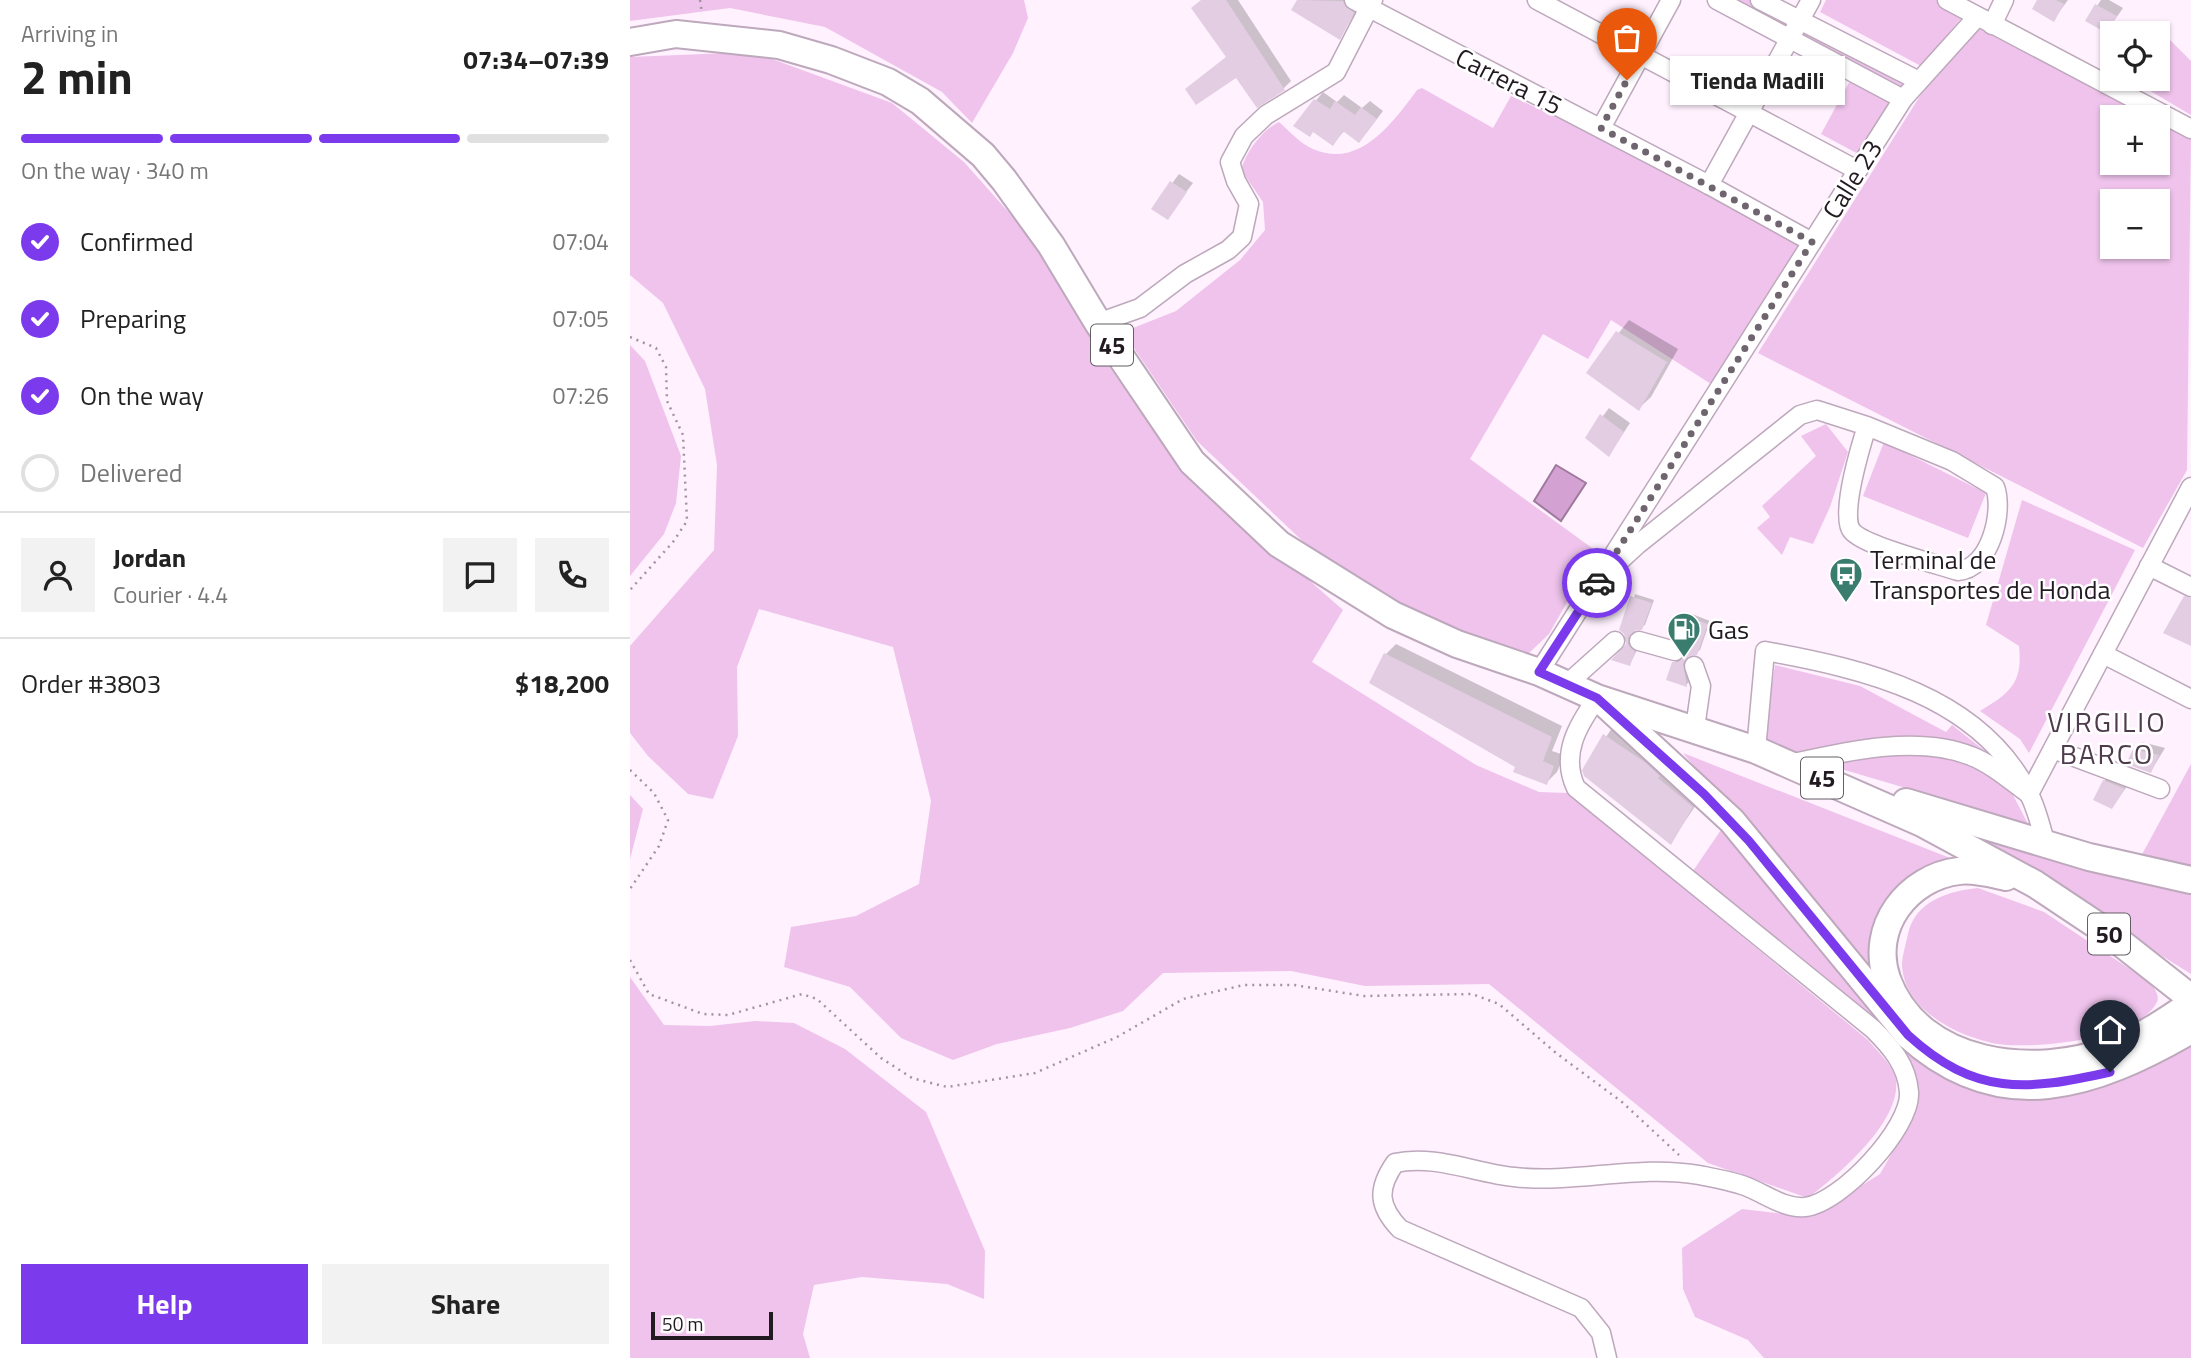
<!DOCTYPE html>
<meta charset="utf-8">
<style>
body{margin:0;font-family:"Titillium Web",sans-serif;background:#f2f2f2;color:#222;height:100vh;display:flex;flex-direction:column;font-size:26px;white-space:nowrap}
*{box-sizing:border-box;margin:0}
p{font-size:23px;color:#767676}
.icon{flex:none;width:38px;height:38px;fill:none;stroke:currentColor;stroke-width:2;stroke-linecap:round;stroke-linejoin:round}
.map{position:relative;flex:1;overflow:hidden}
.sheet{display:flex;flex-direction:column;background:#fff;width:630px}
.sheet>*{flex:none}
.controls{position:absolute;left:1470px;top:21px;display:grid;gap:14px}
.controls a{display:grid;place-items:center;width:70px;height:70px;border-radius:0px;background:#fff;box-shadow:0 2px 5px #0004;font-size:35px}
.scale{position:absolute;left:21px;bottom:18px;width:122px;box-sizing:border-box;padding-left:7px;border:4px solid #221a21;border-top:0;font-size:19px;line-height:24px;white-space:nowrap;color:#221a21;-webkit-text-stroke:5px #fff;paint-order:stroke}
.pin{position:absolute;display:grid;place-items:center;width:60px;height:60px;color:#fff;margin:-72px -30px;border-radius:50% 50% 50% 0;rotate:-45deg;box-shadow:0 0 7px #0007}
.pin .icon{rotate:45deg}
.courier{position:absolute;display:grid;place-items:center;width:70px;height:70px;margin:-35px;border:5px solid #7c3aed;border-radius:50%;background:#fff;color:#222;box-shadow:0 2px 9px #0007}
.bubble{position:absolute;height:49px;border-radius:0px;background:#fff;box-shadow:0 2px 5px #0004;font-size:23px;font-weight:700;line-height:49px;text-align:center}
.headline em{font-style:normal;font-weight:700}
.headline div{display:flex;flex-direction:column-reverse}
.headline{display:flex;align-items:center;justify-content:space-between;height:119px;padding:0 21px}
h1{font-size:46px;font-weight:700;line-height:52px}
.bar{display:grid;grid-template-columns:repeat(4,1fr);gap:10px 7px;align-content:center;height:84px;padding:0 21px}
.bar i{height:9px;border-radius:5px;background:#e0e0e0}
.bar .on{background:#7c3aed}
.bar p{grid-column:span 4}
.line{display:flex;align-items:center;gap:18px;padding:0 21px;border-top:2px solid #e0e0e0}
.line div{flex:1}
.round{display:grid;place-items:center;flex:none;width:74px;height:74px;border-radius:0px;background:#f2f2f2}
ol{padding:0 21px;list-style:none}
li{display:flex;align-items:center;gap:21px;height:77px}
li p{margin-inline-start:auto}
li .icon{padding:7px;border-radius:50%;background:#7c3aed;color:#fff;stroke-width:4}
li:last-child{color:#767676}
li i{width:38px;height:38px;border:4px solid #e0e0e0;border-radius:50%}
.primary-button{display:flex;gap:14px;margin-top:auto;padding:14px 21px}
.primary-button a{flex:1;height:80px;border-radius:0px;background:#7c3aed;color:#fff;font-size:28px;font-weight:700;line-height:80px;text-align:center}
.primary-button a+a{background:#f2f2f2;color:#222}
main{display:flex;flex:1;min-height:0}
.map>svg:first-child{display:block}
</style>
<main>
<section class="sheet">
<div class="headline"><div><h1>2 min</h1><p>Arriving in</p></div><em>07:34–07:39</em></div>
<div class="bar"><i class="on"></i><i class="on"></i><i class="on"></i><i></i><p>On the way · 340 m</p></div>
<ol>
<li><svg class="icon" aria-label="check" viewBox="0 0 24 24"><path d="M5 12l5 5 9-10"/></svg>Confirmed<p>07:04</p></li>
<li><svg class="icon" aria-label="check" viewBox="0 0 24 24"><path d="M5 12l5 5 9-10"/></svg>Preparing<p>07:05</p></li>
<li><svg class="icon" aria-label="check" viewBox="0 0 24 24"><path d="M5 12l5 5 9-10"/></svg>On the way<p>07:26</p></li>
<li><i></i>Delivered</li>
</ol>
<div class="line" style="height:126px"><a class="round"><svg class="icon" aria-label="person" viewBox="0 0 24 24"><circle cx="12" cy="8" r="4"/><path d="M4 21q1-7 8-7t8 7"/></svg></a><div><b>Jordan</b><p>Courier · 4.4</p></div><a class="round"><svg class="icon" aria-label="chat" viewBox="0 0 24 24"><path d="M4 5h16v11H9l-5 4z"/></svg></a><a class="round"><svg class="icon" aria-label="phone" viewBox="0 0 24 24"><path d="M5 4h4l2 5-3 2q2 4 5 5l2-3 5 2v4C11 20 4 13 5 4z"/></svg></a></div>
<div class="line" style="height:91px"><div>Order #3803</div><b>$18,200</b></div>
<div class="primary-button"><a>Help</a><a>Share</a></div>
</section>
<div class="map">
<svg width="1561" height="1358" viewBox="0 0 1561 1358">
<rect width="100%" height="100%" fill="#fff1fe"/>
<g fill="#efc3ec" fill-rule="evenodd">
<path d="M0,0H394L398,18L383,53L342,123L312,92L195,27L100,8L0,21Z"/>
<path d="M1106,0H1137L1168,16L1160,30Z"/>
<path d="M1196,0H1306L1333,16L1291,66L1190,12Z"/>
<path d="M1175,18L1287,76L1275,90L1168,33Z"/>
<path d="M1526,26L1561,61V115L1500,79H1528V33H1521Z"/>
<path d="M1348,28L1521,117H1482V163H1528V121L1561,138L1557,470L1513,548L1128,353L1290,96ZM1482,201H1528V247H1482Z"/>
<path d="M123,52L262,103L334,162L397,233L467,349L545,462L713,610L682,662L846,765L909,792L938,793L1238,1040C1246,1050 1265,1067 1266,1080C1271,1122 1209,1174 1178,1198L1078,1163L859,984L735,986L661,971L533,973L493,1011L440,1028L367,1044L323,1060L271,1038L220,987L154,967L161,927L226,916L289,884L301,801L263,647L129,609L107,667L108,736L83,799L58,794L18,756L0,733V646L84,550L87,465L75,389L33,303L0,275V57Z"/>
<path d="M1222,77L1264,100L1230,155L1191,134Z"/>
<path d="M792,88L863,128L881,96L983,143L1179,247L1081,384L981,320L958,359L913,334L840,459L966,551L919,634L898,654L855,643L778,609L682,550L567,441L493,332L546,311L610,260L635,230L633,202L611,170C616,152 632,130 649,122C659,131 671,144 683,149C730,170 764,121 787,90Z"/>
<path d="M0,345L15,361L51,456L46,503L34,534L0,576Z"/>
<path d="M1196,424L1218,452L1200,507L1183,544L1160,537L1152,555L1127,528L1140,517L1132,506L1186,456L1171,436Z"/>
<path d="M1254,442L1356,493L1338,538L1233,496Z"/>
<path d="M1392,500L1505,550L1399,753L1390,739L1350,711C1380,693 1393,683 1389,646L1356,625Z"/>
<path d="M1145,665L1230,686L1316,732L1322,725L1364,758L1398,824L1133,746Z"/>
<path d="M1053,753L1320,858C1240,889 1248,912 1250,989Z"/>
<path d="M1561,764V867L1509,860Z"/>
<path d="M0,795L13,809L0,859Z"/>
<path d="M1095,824L1301,1064L1561,1041V1358H1134L1118,1340L1065,1317L1053,1289L1052,1248L1112,1209L1181,1217L1250,1174L1286,1111L1283,1076L1063,871Z"/>
<path d="M1332,836L1561,889V974L1375,858Z"/>
<path d="M1348,888L1414,912L1521,983C1524,989 1530,995 1527,1002C1509,1040 1394,1052 1358,1042C1322,1033 1274,1008 1272,965C1272,956 1276,944 1278,934C1285,901 1319,891 1348,888Z"/>
<path d="M0,977L34,1025L80,1026L125,1021L164,1023L215,1049L296,1112L355,1251L354,1299L317,1284L232,1277L184,1285L173,1334L180,1358H0Z"/>
</g>
<path fill="#d4a2d2" stroke="#9f799d" stroke-width="2" d="M926,465L956,483L931,521L904,501Z"/>
<g fill="#0003">
<path d="M572,0H608L661,81L653,89L606,76Z"/>
<path d="M669,0H724L730,5L709,38L663,9Z"/>
<path d="M1409,0H1438L1424,19Z"/>
<path d="M1471,0H1479L1493,8L1477,31L1458,20Z"/>
<path d="M1496,29L1504,33H1491Z"/>
<path d="M693,92L707,102L714,95L732,108L740,101L753,111L736,133L715,130L703,144L684,130L666,125Z"/>
<path d="M549,174L563,183L537,217L524,208Z"/>
<path d="M999,320L1048,349L1021,397L1009,408L958,372Z"/>
<path d="M979,408L1000,423L979,455L957,437Z"/>
<path d="M1005,594L1024,600L1015,625L1001,632V641L1008,648L1000,664L995,633Z"/>
<path d="M1062,614L1080,621L1070,650L1056,658L1059,682L1056,685L1043,663L1057,655L1059,618Z"/>
<path d="M766,644L932,726L922,751L934,755L927,772L916,783L887,766L756,654Z"/>
<path d="M982,728L1070,799L1041,842L954,770Z"/>
<path d="M1512,742L1535,748L1521,771L1505,750Z"/>
<path d="M1482,773L1501,781L1482,807L1474,781Z"/>
</g>
<g fill="#e3cde2">
<path d="M571,0H596L655,90L627,108L606,78L566,105L555,89L596,57L561,8Z"/>
<path d="M667,0L713,1L724,13L710,40L661,10Z"/>
<path d="M1407,0H1426L1434,4L1424,22L1402,9Z"/>
<path d="M1465,4L1487,16L1482,25V36L1455,21Z"/>
<path d="M684,99L700,109L705,101L725,115L731,107L747,119L729,143L713,131L703,146L683,132L680,137L663,126Z"/>
<path d="M540,181L557,192L538,220L521,209Z"/>
<path d="M986,331L1037,362L1009,411L956,373Z"/>
<path d="M970,414L994,432L979,457L955,438Z"/>
<path d="M1000,596L1022,603L1012,630H1006L998,637V644L1005,652L1000,666L981,660L996,644L994,634L989,630Z"/>
<path d="M1554,596L1561,598V646L1533,633Z"/>
<path d="M1057,617L1078,624L1067,655L1060,656L1053,663L1057,687L1036,680L1042,662H1048L1056,655V648L1049,640Z"/>
<path d="M754,653L922,737L913,761L924,766L917,785L883,772L885,767L739,683Z"/>
<path d="M973,734L1016,763L1030,776L1028,778L1063,807L1041,845L954,776L952,770Z"/>
<path d="M1503,749L1529,755L1521,773L1496,764Z"/>
<path d="M1473,780L1495,789L1482,809L1463,800Z"/>
</g>
<g fill="none" stroke-linecap="round" stroke-linejoin="round">
<defs>
<g id="minor">
<path d="M724,0L1079,185L1182,242"/>
<path d="M907,0L1227,170"/>
<path d="M1087,0L1273,99"/>
<path d="M1130,0L1289,81"/>
<path d="M1317,0L1561,129"/>
<path d="M1362,25L1374,0"/>
<path d="M971,128L1041,0"/>
<path d="M1079,185L1181,0"/>
<path d="M468,323L510,308L555,274L598,250L612,237L619,204L606,181L600,162L614,136L636,115L706,72L743,0"/>
<path d="M1519,566L1561,587"/>
<path d="M970,579L1007,545L1170,415L1187,410L1237,426L1322,461L1365,487C1374,512 1360,569 1328,571C1307,564 1234,546 1222,531C1209,517 1231,445 1237,426"/>
<path d="M1009,641L1045,651"/>
<path d="M1473,654L1561,699"/>
<path d="M1064,666L1071,686L1065,728"/>
<path d="M909,672L1273,99L1347,17"/>
<path d="M937,684L985,641"/>
<path d="M967,698C948,725 930,754 946,788L1243,1029C1261,1047 1277,1065 1279,1092C1282,1127 1210,1204 1175,1207C1154,1209 1134,1193 1115,1186C1101,1181 1084,1178 1069,1175C1008,1164 946,1184 884,1177C846,1173 803,1154 765,1163C747,1189 748,1206 770,1229L951,1308L971,1333L977,1358"/>
<path d="M1423,749L1530,789"/>
<path d="M1126,750L1135,651C1234,669 1350,695 1399,794C1407,809 1411,828 1416,845"/>
<path d="M1159,764C1213,752 1287,734 1341,756C1362,764 1381,781 1399,794L1561,487"/>
</g>
<g id="highway">
<path d="M0,42L46,34L149,45L201,60L258,82L290,101L353,155L374,180L421,245L468,323L562,462L649,544L763,615L827,644L909,672L967,698L1126,750L1292,823L1405,884L1477,932L1561,998"/>
<path d="M974,703L1102,821L1278,1035C1371,1119 1464,1086 1561,1030"/>
<path d="M1276,802L1459,857L1561,880"/>
<path d="M1376,877C1362,874 1344,869 1329,871C1278,877 1239,927 1257,979C1289,1067 1406,1079 1482,1049C1511,1038 1536,1021 1561,1004"/>
</g>
</defs>
<use href="#minor" stroke="#bda8bc" stroke-width="21"/>
<use href="#highway" stroke="#bda8bc" stroke-width="30"/>
<g stroke="#a0959f" stroke-width="2.5" stroke-dasharray="2 5" stroke-linecap="butt">
<path d="M70,0L72,14"/>
<path d="M0,337L26,348L36,367L37,401L53,435L57,521L43,542L0,590"/>
<path d="M0,770L24,793L38,820L29,846L0,889"/>
<path d="M0,960L19,994L73,1014L98,1015L172,994L187,999L251,1058L282,1078L317,1087L405,1073L487,1037L553,999L614,985H664L734,996L842,994L869,1004L926,1053L992,1102L1049,1155"/>
</g>
<use href="#minor" stroke="#fff" stroke-width="18"/>
<use href="#highway" stroke="#fff" stroke-width="26"/>
</g>
<g fill="none" stroke-linecap="round" stroke-linejoin="round">
<path stroke="#6f656e" stroke-width="7" stroke-dasharray="0 12.6" d="M967,583L1182,242L971,128L997,80"/>
<path stroke="#7c3aed" stroke-width="9" d="M967,583L909,672L967,698L1074,794L1119,841L1278,1035C1345,1096 1396,1091 1480,1072"/>
</g>
<defs>
<symbol id="bus-pin" viewBox="-11 -11 22 30"><path d="M0 17L-7.5 6A9.5 9.5 0 1 1 7.5 6Z" fill="#3a7d6e" stroke="#fff"/><path d="M-5-6H5V4H4V6H2V4H-2V6H-4V4H-5ZM-3.5-4V0h7V-4ZM-3.5 1.2v1.5H-2V1.2ZM2 1.2v1.5H3.5V1.2Z" fill="#fff"/></symbol>
<symbol id="fuel-pin" viewBox="-11 -11 22 30"><path d="M0 17L-7.5 6A9.5 9.5 0 1 1 7.5 6Z" fill="#3a7d6e" stroke="#fff"/><path d="M-5.5-6h7V0h2V4h1.3V-2.5L3-4.5l.8-.8L6-3V5H2.5V1h-1V6h-7ZM-4.2-4.7v3.2H.2V-4.7Z" fill="#fff"/></symbol>
</defs>
<g fill-rule="evenodd">
<use href="#bus-pin" x="1197" y="555" width="38" height="52"/>
<use href="#fuel-pin" x="1035" y="610" width="38" height="52"/>
</g>
<g text-anchor="middle" dominant-baseline="central" stroke-width="5" stroke-linejoin="round" paint-order="stroke">
<g fill="#fff" stroke="#645f64" stroke-width="2">
<rect x="461" y="324.5" width="42" height="41" rx="5"/>
<rect x="1171" y="757.5" width="42" height="41" rx="5"/>
<rect x="1458" y="913.5" width="42" height="41" rx="5"/>
</g>
<g font-size="24" font-weight="bold" fill="#221a21">
<text x="482" y="345">45</text>
<text x="1192" y="778">45</text>
<text x="1479" y="934">50</text>
</g>
<g font-size="26" fill="#221a21" stroke="#fff">
<text transform="translate(879 81) rotate(27)">Carrera 15</text>
<text transform="translate(1222 179) rotate(-58)">Calle 23</text>
</g>
<g font-size="26" fill="#221a21" stroke="#fff" text-anchor="start">
<text x="1240" y="559">Terminal de<tspan x="1240" dy="30">Transportes de Honda</tspan></text>
<text x="1078" y="629">Gas</text>
</g>
<g font-size="28" letter-spacing="2" fill="#4e3c4d" stroke="#fff">
<text x="1477" y="721">VIRGILIO<tspan x="1477" dy="32">BARCO</tspan></text>
</g>
</g>
</svg>
<div class="controls">
<a><svg class="icon" aria-label="locate" viewBox="0 0 24 24"><circle cx="12" cy="12" r="6"/><path d="M12 2v4M12 18v4M2 12h4M18 12h4"/></svg></a>
<a>+</a>
<a>−</a>
</div>
<div class="scale">50 m</div>
<div class="pin" style="left:997px;top:80px;background:#ea580c"><svg class="icon" aria-label="bag" viewBox="0 0 24 24"><path d="M5 8h14l-1 12H6zM9 8a3 3 0 0 1 6 0"/></svg></div>
<div class="pin" style="left:1480px;top:1072px;background:#1f2937"><svg class="icon" aria-label="home" viewBox="0 0 24 24"><path d="M3 11l9-7 9 7M6 9v11h12V9"/></svg></div>
<div class="courier" style="left:967px;top:583px"><svg class="icon" aria-label="car" viewBox="0 0 24 24"><path d="M5 17H2v-5l4-1 3-4h7l3 4 3 1v5h-3M9 17h6M6 11h13"/><circle cx="7" cy="17" r="2"/><circle cx="17" cy="17" r="2"/></svg></div>
<div class="bubble" style="left:1040px;top:56px;width:175px">Tienda Madili</div>
</div>
</main>
